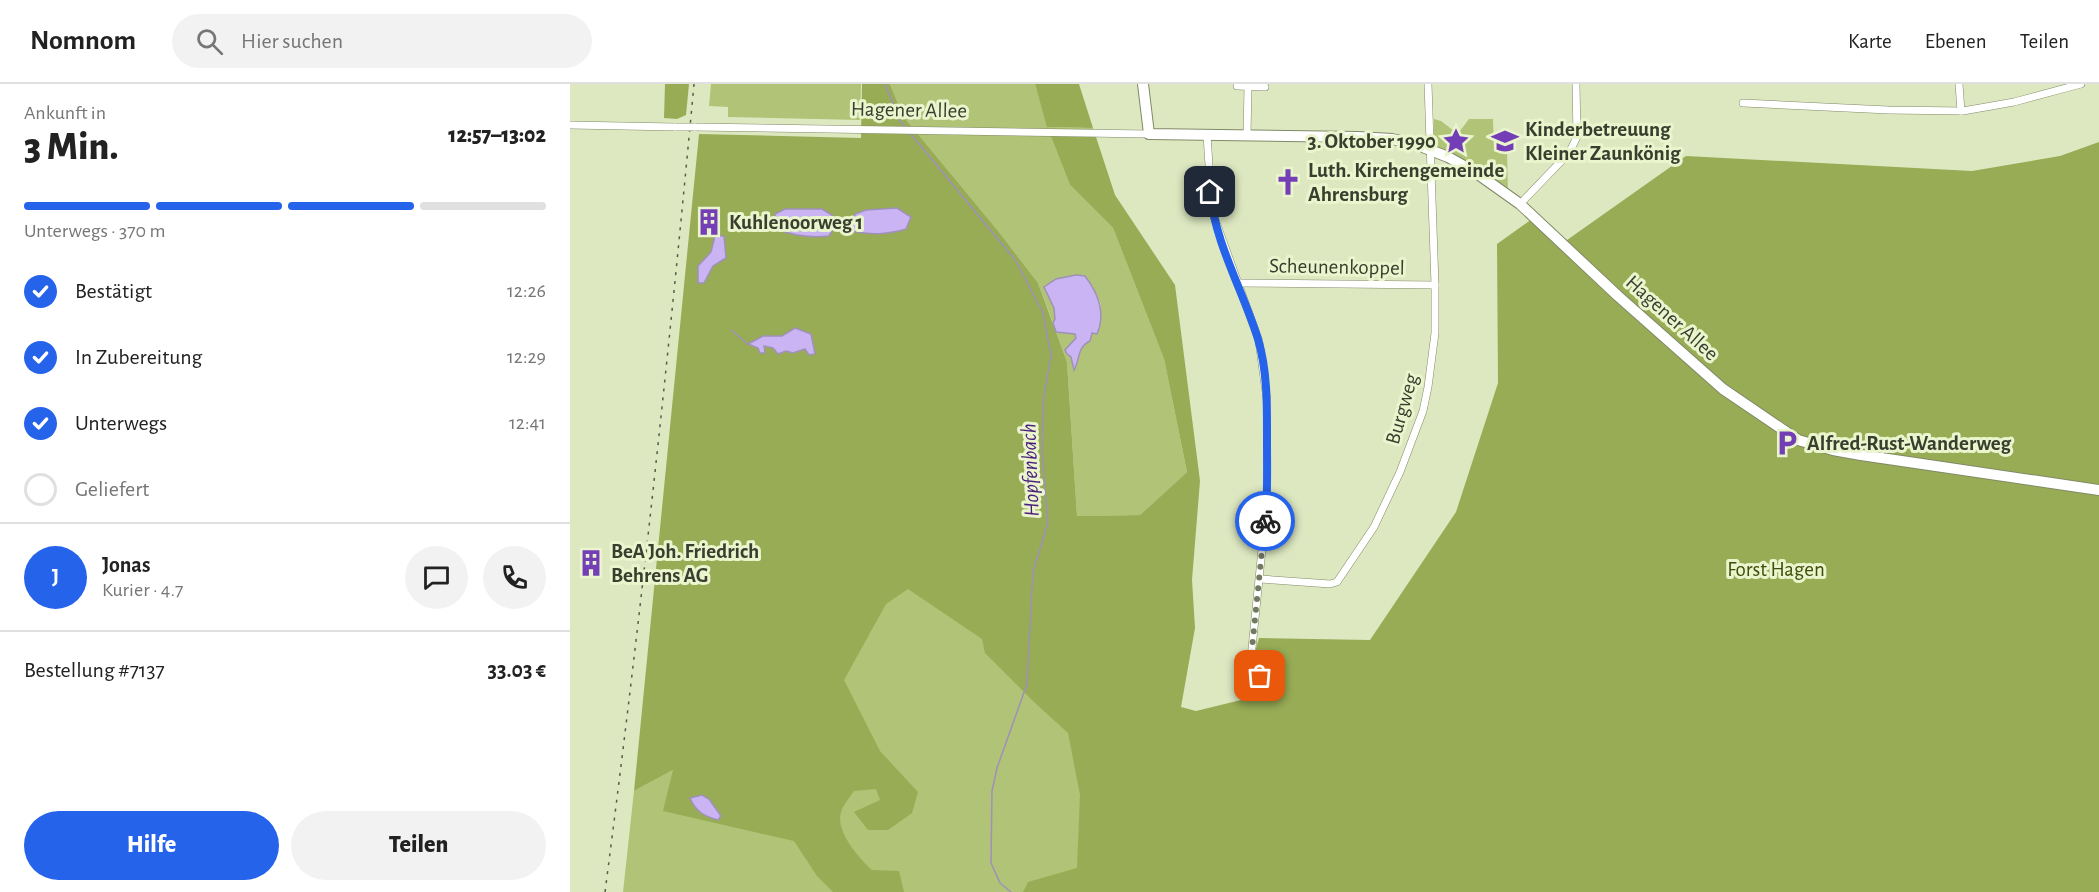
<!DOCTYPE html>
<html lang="de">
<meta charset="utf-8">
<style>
body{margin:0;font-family:"Alegreya Sans",sans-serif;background:#f2f2f2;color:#222;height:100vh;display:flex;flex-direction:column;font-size:22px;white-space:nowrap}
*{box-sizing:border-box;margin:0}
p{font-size:20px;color:#767676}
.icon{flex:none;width:33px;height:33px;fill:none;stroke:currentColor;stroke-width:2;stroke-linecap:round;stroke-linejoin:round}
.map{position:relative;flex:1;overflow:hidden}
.sheet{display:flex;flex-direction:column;background:#fff;width:570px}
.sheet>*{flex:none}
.pin{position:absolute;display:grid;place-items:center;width:51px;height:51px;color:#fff;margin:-26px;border-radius:12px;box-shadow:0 3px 9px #0006}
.courier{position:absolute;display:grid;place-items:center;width:60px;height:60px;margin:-30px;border:4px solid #2563eb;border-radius:50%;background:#fff;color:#222;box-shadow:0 2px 8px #0007}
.overview em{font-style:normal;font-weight:800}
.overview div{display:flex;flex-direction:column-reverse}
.overview{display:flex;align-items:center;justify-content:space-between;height:102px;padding:0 24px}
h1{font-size:39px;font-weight:800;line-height:45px}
.bar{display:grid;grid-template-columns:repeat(4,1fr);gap:9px 6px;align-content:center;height:72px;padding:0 24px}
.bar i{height:8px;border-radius:4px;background:#e0e0e0}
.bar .active{background:#2563eb}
.bar p{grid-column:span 4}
.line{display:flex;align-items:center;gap:15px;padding:0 24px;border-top:2px solid #e0e0e0}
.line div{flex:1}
.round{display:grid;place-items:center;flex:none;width:63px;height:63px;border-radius:32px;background:#f2f2f2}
ol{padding:0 24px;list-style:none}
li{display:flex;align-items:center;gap:18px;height:66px}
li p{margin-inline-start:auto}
li .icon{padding:6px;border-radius:50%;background:#2563eb;color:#fff;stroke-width:4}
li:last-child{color:#767676}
li i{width:33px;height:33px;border:3px solid #e0e0e0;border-radius:50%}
.primary-button{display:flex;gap:12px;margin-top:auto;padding:12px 24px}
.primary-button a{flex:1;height:69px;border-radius:36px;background:#2563eb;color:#fff;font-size:24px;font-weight:800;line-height:69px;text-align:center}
.primary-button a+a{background:#f2f2f2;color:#222}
header{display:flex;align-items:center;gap:36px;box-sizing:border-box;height:84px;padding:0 30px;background:#fff;border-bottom:2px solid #e0e0e0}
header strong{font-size:28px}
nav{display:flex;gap:33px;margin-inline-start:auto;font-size:21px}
.search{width:420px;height:54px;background:#f2f2f2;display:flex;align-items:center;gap:15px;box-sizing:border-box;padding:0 21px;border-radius:33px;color:#767676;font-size:22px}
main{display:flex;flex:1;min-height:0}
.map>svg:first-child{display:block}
</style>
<header>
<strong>Nomnom</strong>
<div class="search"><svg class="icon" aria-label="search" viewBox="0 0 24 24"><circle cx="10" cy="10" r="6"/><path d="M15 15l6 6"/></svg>Hier suchen</div>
<nav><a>Karte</a><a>Ebenen</a><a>Teilen</a></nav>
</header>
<main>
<section class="sheet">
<div class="overview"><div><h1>3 Min.</h1><p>Ankunft in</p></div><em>12:57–13:02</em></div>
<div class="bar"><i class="active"></i><i class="active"></i><i class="active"></i><i></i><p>Unterwegs · 370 m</p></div>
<ol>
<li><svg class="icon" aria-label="check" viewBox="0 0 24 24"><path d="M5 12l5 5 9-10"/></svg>Bestätigt<p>12:26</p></li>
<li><svg class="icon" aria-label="check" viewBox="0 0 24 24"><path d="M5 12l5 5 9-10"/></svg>In Zubereitung<p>12:29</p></li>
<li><svg class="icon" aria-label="check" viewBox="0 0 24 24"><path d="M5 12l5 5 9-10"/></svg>Unterwegs<p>12:41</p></li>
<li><i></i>Geliefert</li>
</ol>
<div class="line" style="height:108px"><b class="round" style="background:#2563eb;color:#fff">J</b><div><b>Jonas</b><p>Kurier · 4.7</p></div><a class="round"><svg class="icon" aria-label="chat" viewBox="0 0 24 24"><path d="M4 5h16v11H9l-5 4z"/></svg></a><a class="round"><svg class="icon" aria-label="phone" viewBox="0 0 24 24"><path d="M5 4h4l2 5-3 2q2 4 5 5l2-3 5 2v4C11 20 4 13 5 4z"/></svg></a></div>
<div class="line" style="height:78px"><div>Bestellung #7137</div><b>33.03 €</b></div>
<div class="primary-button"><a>Hilfe</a><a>Teilen</a></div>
</section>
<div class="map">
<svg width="1529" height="808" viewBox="0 0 1529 808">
<rect width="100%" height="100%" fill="#dde8c1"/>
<g fill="#b0c376">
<path d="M141,0H291L290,36L158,33V23L139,22Z"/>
<path d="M320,0H465L478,43L523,44L526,53H482L500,101L543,144L594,275L617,388L570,431L507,432L497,278L486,248L505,249C507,262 501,270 503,285C509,278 509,269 513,260C515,256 520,253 522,249C540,220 529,209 506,191L485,195L474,204L484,224L485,235L483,239L468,199L429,148L333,32Z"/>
<path d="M864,35L871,37L884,47H890L899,35H923L924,66H937L938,108L864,63Z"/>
<path d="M490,439L576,808H53L64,707L103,686L104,483Z"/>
</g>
<g fill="#98ac55" fill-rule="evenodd">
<path d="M95,0H119L116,31L107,35L94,34Z"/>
<path d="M292,0H320L333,32L429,148L468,199L497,278L507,432L570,431L617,388L594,275L543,144L500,101L481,52L526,53L545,111L605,201L630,397L622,496L625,544L611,623L626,627L671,616L689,554L800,556L886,428L928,299L927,160L962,135L990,161L1116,72L1402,87L1490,72L1529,58V808H453L458,798L507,784L510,711L498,649L464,618L415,569L412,555L338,505L316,520L274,596L310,667L348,708L342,729L318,746H298L284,728L310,716L306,705L284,707C280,713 273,721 271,728C265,747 289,774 302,786L329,787L334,808H263L247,792L224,757L93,727L103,686L64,707L129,50L291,54ZM193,252H212L244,270L235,265L223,269L193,262L189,264L179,260Z"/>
<path d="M465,0H509L523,44L477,43Z"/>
</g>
<g fill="#cab4f4" stroke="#9f91b9" stroke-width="1.5">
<path d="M327,124L341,133L336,145C315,151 302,151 281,147L285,130L296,126Z"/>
<path d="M215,125H252L262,131V147L259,152C240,154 222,152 205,144V130Z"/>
<path d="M145,152H154L156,174L143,182L134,199H128V182L141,168Z"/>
<path d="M506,191L515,192C528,209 536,230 527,250L522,249L520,257C507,263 510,276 504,286L501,273L497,270L495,266L506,254L505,250L486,248L483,239L485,235L484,224L474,203L486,195Z"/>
<path d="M225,244L241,250L245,270L239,271L235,265L223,269L216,267L208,270L203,264L194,262L195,269H190L188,264L178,260L193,252H212Z"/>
<path d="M132,711L139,715L151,732L148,736C134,732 126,728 120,714Z"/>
</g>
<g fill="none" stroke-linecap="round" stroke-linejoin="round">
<g stroke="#9f91b9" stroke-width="1.5">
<path d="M315,0L330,37L335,43"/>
<path d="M340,49L446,177L473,229L481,271L473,319L472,368L478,439L463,487L457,600L427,684L422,707L421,779L430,799L441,808"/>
<path d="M161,246L178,260"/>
</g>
<defs>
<g id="street">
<path d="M1389,0L1391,27"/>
<path d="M667,2L695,3"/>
<path d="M1173,19L1318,26L1393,27L1444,18L1511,0"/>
<path d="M0,41L106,43"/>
<path d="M124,43L579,50"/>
<path d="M637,51L642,127L689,257L697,316V416L681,574L678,584L680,591L690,592L697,587L687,576L681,574"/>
<path d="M677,51L678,3"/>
<path d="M950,120L999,69L1007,53L1006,0"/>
<path d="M668,199L865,201"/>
<path d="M690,495L760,500L767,498L804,443L830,388L853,327L858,303L865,249V201L858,0"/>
</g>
<path id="secondary" d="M573,0L579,50L788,53L822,55L845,60L878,73L905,88L950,120L1048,212L1153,305L1228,356L1263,366L1291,371L1529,406"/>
</defs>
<use href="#street" stroke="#808a67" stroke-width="8"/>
<use href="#secondary" stroke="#808a67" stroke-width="12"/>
<use href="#street" stroke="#fff" stroke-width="7"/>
<use href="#secondary" stroke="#fff" stroke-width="10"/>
<path stroke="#585d49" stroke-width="1.5" stroke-dasharray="3 6" stroke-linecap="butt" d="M35,808C70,539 99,270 124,0"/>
<defs>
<path id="street-bridge" d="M106,43H124"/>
</defs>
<use href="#street-bridge" stroke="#808a67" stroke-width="8" stroke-linecap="butt"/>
<use href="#street-bridge" stroke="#fff" stroke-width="7"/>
</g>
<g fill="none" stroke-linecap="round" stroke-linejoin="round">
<path stroke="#737a61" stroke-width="6" stroke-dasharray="0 10.8" d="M690,592L681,591L678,584L681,574L695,437"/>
<path stroke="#2563eb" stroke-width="8" d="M640,108C645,159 673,207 688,255C698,289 697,325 697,360C697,386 698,412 695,437"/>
</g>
<defs>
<symbol id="sight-bare" viewBox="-9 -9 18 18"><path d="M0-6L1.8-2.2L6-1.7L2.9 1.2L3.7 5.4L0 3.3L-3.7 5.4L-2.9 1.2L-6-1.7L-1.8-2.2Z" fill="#743fb6" stroke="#eaf5ce" stroke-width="2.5" paint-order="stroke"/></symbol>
<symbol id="school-bare" viewBox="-9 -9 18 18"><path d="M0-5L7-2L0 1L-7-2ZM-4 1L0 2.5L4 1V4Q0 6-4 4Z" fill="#743fb6" stroke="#eaf5ce" stroke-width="2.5" paint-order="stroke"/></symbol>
<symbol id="church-bare" viewBox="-9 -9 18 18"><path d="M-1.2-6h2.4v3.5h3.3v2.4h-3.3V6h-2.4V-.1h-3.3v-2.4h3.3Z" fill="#743fb6" stroke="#eaf5ce" stroke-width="2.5" paint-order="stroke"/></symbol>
<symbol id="building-bare" viewBox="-9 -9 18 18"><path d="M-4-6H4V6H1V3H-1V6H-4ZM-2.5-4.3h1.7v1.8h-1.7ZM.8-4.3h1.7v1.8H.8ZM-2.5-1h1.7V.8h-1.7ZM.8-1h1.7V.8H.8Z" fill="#743fb6" stroke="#eaf5ce" stroke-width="2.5" paint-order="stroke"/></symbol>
<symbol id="parking-bare" viewBox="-9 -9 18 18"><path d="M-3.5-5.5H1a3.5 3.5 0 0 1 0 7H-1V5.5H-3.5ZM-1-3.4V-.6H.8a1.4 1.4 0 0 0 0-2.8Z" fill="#743fb6" stroke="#eaf5ce" stroke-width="2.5" paint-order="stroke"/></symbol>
</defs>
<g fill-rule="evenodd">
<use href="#sight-bare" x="867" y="38" width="38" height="38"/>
<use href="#school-bare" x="916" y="38" width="38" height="38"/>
<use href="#church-bare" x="699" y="79" width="38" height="38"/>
<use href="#building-bare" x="120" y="119" width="38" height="38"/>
<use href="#parking-bare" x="1198" y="340" width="38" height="38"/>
<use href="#building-bare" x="2" y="460" width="38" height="38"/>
</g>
<g text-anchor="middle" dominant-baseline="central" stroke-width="6" stroke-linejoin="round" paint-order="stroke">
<g font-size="21" fill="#3a3e2e" stroke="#eaf5ce">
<text transform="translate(339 26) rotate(1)">Hagener Allee</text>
<text transform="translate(767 183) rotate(1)">Scheunenkoppel</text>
<text transform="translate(1102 234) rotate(42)">Hagener Allee</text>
<text transform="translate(832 325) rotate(-74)">Burgweg</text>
</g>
<g font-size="21" font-weight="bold" fill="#3a3e2e" stroke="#eaf5ce" text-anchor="start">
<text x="955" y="45">Kinderbetreuung<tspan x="955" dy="24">Kleiner Zaunkönig</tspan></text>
<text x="866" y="57" text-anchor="end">3. Oktober 1990</text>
<text x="738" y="86">Luth. Kirchengemeinde<tspan x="738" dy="24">Ahrensburg</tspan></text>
<text x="159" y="138">Kuhlenoorweg 1</text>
<text x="1237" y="359">Alfred-Rust-Wanderweg</text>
<text x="41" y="467">BeA Joh. Friedrich<tspan x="41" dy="24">Behrens AG</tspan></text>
</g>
<g font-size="21" fill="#404d0a" stroke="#eaf5ce">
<text x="1206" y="485">Forst Hagen</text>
</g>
<g font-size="22" font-style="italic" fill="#4a1f7b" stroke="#eaf5ce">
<text transform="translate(460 386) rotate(-92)">Hopfenbach</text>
</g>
</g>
</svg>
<div class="pin" style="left:690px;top:592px;background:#ea580c"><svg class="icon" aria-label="bag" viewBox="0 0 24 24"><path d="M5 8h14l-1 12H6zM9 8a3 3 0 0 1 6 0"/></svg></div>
<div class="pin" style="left:640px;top:108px;background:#1f2937"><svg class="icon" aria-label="home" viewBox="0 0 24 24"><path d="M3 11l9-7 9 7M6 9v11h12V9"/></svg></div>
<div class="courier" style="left:695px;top:437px"><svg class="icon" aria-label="bike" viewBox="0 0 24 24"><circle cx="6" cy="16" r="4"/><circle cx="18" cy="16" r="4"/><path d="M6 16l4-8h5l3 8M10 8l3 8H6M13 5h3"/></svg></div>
</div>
</main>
